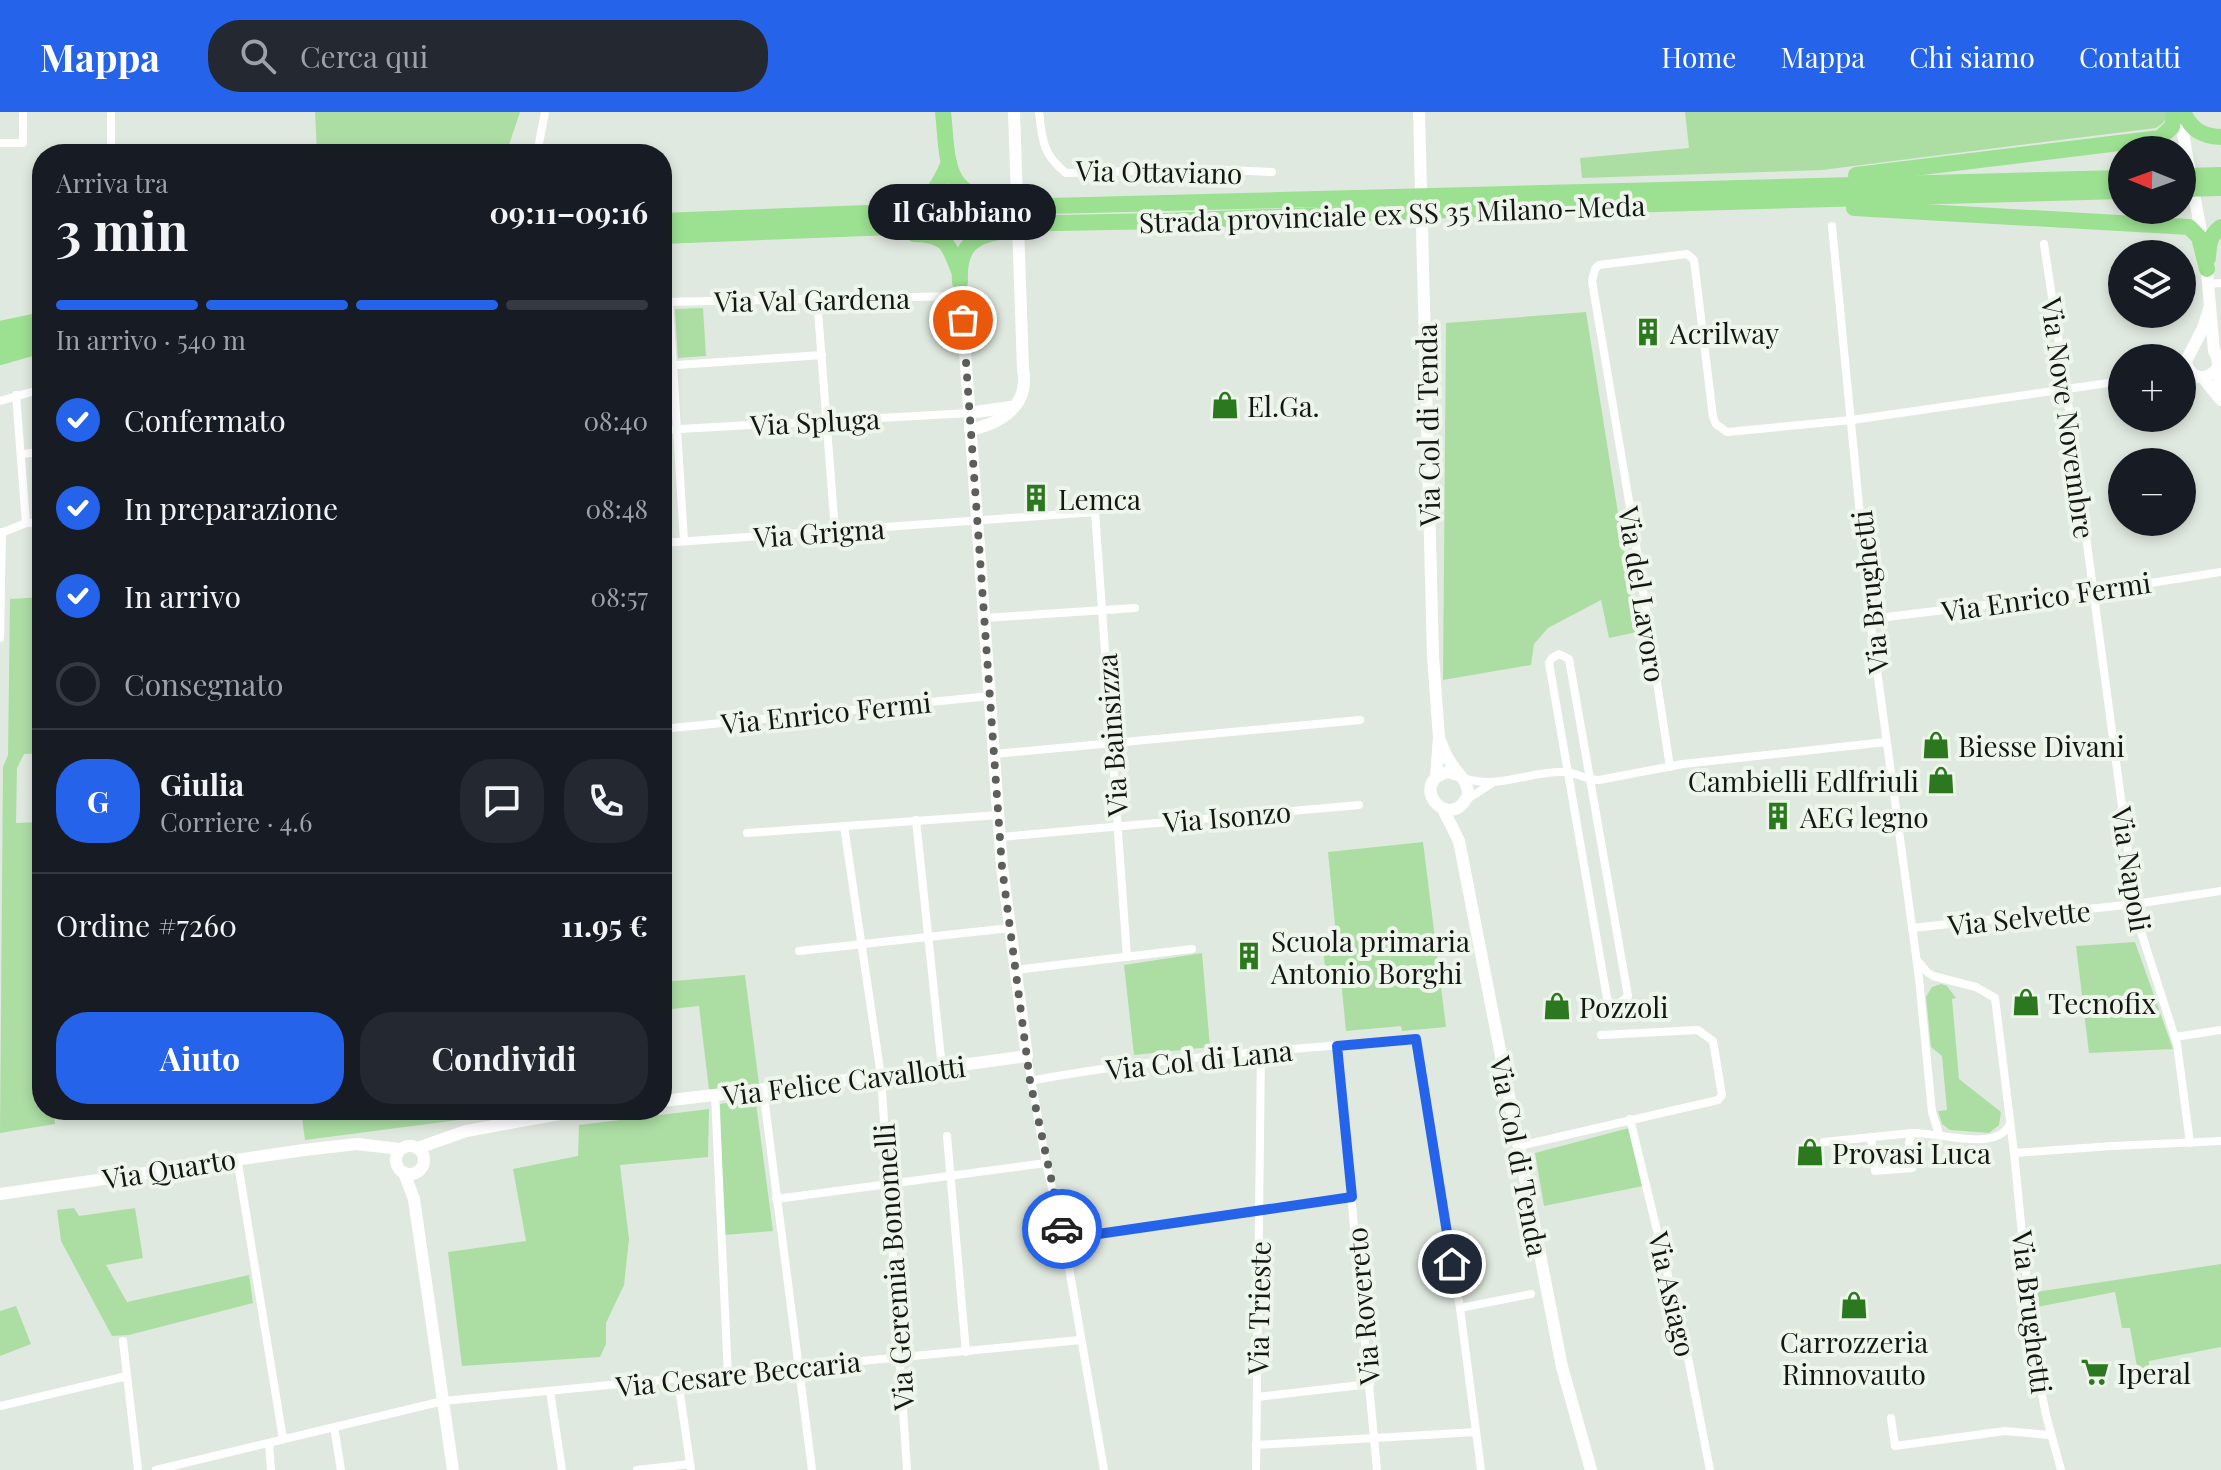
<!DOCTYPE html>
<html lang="it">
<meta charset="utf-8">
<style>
body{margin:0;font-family:"Playfair Display",serif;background:#242831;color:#f1f3f6;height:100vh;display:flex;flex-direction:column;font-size:30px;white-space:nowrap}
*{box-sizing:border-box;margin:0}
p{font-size:26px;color:#9ea1a6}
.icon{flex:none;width:44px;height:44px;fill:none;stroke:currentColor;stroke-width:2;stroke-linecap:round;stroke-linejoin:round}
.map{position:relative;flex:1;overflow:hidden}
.sheet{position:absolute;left:32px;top:32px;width:640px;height:976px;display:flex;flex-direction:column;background:#171b24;border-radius:32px;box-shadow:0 4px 12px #0003}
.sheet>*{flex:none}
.needle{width:52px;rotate:271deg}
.buttons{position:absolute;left:2108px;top:24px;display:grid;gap:16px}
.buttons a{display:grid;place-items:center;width:88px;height:88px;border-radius:50%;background:#171b24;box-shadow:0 4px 12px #0003;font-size:40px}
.pin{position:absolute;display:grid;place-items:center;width:68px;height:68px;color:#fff;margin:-34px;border:4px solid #fff;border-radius:50%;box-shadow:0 2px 8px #0007}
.courier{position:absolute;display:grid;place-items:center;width:80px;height:80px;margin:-40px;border:6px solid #2563eb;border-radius:50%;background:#fff;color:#222;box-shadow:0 2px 10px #0007}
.bubble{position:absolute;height:56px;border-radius:28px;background:#171b24;box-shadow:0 4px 12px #0003;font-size:26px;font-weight:700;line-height:56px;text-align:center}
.summary em{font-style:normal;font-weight:700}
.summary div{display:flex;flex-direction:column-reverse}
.summary{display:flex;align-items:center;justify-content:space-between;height:136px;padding:0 24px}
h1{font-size:52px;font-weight:700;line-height:60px}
.bar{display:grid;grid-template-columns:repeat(4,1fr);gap:12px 8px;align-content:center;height:96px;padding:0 24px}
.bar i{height:10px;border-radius:6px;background:#363941}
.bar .active{background:#2563eb}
.bar p{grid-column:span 4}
.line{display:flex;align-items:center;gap:20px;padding:0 24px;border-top:2px solid #363941}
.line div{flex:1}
.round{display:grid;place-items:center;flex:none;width:84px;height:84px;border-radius:32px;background:#242831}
ol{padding:0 24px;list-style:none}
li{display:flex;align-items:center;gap:24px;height:88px}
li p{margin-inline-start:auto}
li .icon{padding:8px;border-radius:50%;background:#2563eb;color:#fff;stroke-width:4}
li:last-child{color:#9ea1a6}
li i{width:44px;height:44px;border:4px solid #363941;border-radius:50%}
.primary-button{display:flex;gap:16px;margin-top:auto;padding:16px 24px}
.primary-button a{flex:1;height:92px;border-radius:32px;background:#2563eb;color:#fff;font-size:32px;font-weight:700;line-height:92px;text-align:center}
.primary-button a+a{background:#242831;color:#f1f3f6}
header{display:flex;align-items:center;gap:48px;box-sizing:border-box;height:112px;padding:0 40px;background:#2563eb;color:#fff}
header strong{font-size:38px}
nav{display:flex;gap:44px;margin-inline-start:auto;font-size:28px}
.search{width:560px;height:72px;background:#242831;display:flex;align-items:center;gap:20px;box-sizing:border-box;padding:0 28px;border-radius:32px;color:#9ea1a6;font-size:30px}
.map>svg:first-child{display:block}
</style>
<header>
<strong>Mappa</strong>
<div class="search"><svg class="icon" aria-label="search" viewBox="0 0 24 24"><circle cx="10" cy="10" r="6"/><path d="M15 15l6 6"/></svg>Cerca qui</div>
<nav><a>Home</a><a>Mappa</a><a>Chi siamo</a><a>Contatti</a></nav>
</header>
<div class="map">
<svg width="2221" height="1358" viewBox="0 0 2221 1358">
<rect width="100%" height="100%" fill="#e0e9df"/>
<g fill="#acdea4">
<path d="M315,0H520L506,42H317Z"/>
<path d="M1685,0H2168L2163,11L2156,16L1822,58L1582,66L1580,46L1689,36Z"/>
<path d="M703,196L706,244L678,246L675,197Z"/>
<path d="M1586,200L1637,520L1609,526L1601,488L1548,516L1534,532L1531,553L1443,568L1446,211Z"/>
<path d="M42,485V641L24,642L17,656L16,711L42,710V998H54L55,1012L0,1021L3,655L8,643L10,487Z"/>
<path d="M1423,730L1446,915L1402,919L1401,914L1346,919L1341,868L1326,867L1322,825L1336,823L1328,740Z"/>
<path d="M2135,830L2173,937L2089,941L2076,834Z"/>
<path d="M1202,841L1210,935L1134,943L1124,853Z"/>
<path d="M745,863L759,972L709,978L699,894L662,898V870Z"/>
<path d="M1941,872L1947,874L1956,886L1952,887L1959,967L2001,1000L1999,1013L1989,1021L1950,1018L1942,1012L1938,999L1947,998L1942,944L1931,935L1926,885L1932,875Z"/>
<path d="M751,987L756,991L773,1119L724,1123L720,992Z"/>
<path d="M709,997L708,1045L620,1053L629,1127L624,1173L606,1211V1232L600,1245L462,1254L448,1140L526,1129L513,1057L578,1044L579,1013Z"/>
<path d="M301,998H511L512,1001L305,1028Z"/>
<path d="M1629,1016L1643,1074L1544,1094L1535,1041Z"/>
<path d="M74,1096L79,1104L135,1096L143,1146L106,1153L127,1190L249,1163L253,1191L129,1223L112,1224L61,1129L57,1098Z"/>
<path d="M2221,1152V1235L2149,1249V1258L2138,1260L2130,1216H2122L2115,1180L2037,1195L2036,1180Z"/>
<path d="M16,1194L31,1232L0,1244V1199Z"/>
</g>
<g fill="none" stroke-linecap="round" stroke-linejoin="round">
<g stroke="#fff" stroke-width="8">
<path d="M111,0V42"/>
<path d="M1039,0C1042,28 1043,43 1066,61L1201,57L1272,60"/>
<path d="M0,31H23V0"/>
<path d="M537,42L545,0"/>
<path d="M1832,114L1870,507L1919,866L1932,1000L1939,1022"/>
<path d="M2044,132L2070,304L2137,807L2177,932L2190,1031"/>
<path d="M2209,172L2221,171"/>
<path d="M817,186L835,419"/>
<path d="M662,190L961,184"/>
<path d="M669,190L684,429"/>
<path d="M662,254L822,243"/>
<path d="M16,283L26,411"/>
<path d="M0,289L42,277"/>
<path d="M662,318L969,301"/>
<path d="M21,342L42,340"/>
<path d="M1,421L26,411L42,410"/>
<path d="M662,431L1095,400L1127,845"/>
<path d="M984,506L1135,496"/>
<path d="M1870,507L2093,480L2221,460"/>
<path d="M0,526L2,420"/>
<path d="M1559,542L1569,547L1628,884L1617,893L1609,890L1607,886L1549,551L1552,546Z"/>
<path d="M662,617L990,584"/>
<path d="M994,642L1360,608"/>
<path d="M1670,655L1632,407L1592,169L1595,157L1599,153L1687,142L1694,148L1713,305L1716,312L1727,320L1852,308L2122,269"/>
<path d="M1464,666C1498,678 1529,659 1563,660C1576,660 1586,668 1599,668L1683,652L1886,630"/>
<path d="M1466,688L1491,672"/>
<path d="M916,708L942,956"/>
<path d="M844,714L881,964L907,1358"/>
<path d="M747,721L999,703"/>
<path d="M1000,725L1359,693"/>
<path d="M1912,816L2135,792L2221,779"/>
<path d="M799,839L1010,816"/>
<path d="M1917,848L1927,860L1933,864L1976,875L1995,886L2014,1041L2034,1243L2046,1303L2061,1358"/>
<path d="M1015,858L1192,837"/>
<path d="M2175,925L2221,918"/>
<path d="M1337,934L1377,1358"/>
<path d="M1027,944L1046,1051L1064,1127L1104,1358"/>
<path d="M1030,969C1157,945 1287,938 1416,927L1460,1196L1481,1358"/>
<path d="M763,977L812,1358"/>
<path d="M715,983L728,1264"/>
<path d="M1630,1007L1689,1251L1710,1358"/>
<path d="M947,1024L966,1240"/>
<path d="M1871,1025L1875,1059L1912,1056L1909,1030L1912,1021C1939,1020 1993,1040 2009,1014"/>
<path d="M1824,1030L1912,1021"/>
<path d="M1519,1034L1718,988L1722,983L1713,929L1698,918L1601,923"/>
<path d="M2114,1034L2221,1029"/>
<path d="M2014,1041L2112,1034"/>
<path d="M237,1046L283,1327"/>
<path d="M776,1087L1046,1051"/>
<path d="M1064,1127L1352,1085"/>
<path d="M1460,1196L1531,1182"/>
<path d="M123,1229L138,1358"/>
<path d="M678,1268L691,1358"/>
<path d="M550,1279L562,1358"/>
<path d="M1257,1285L1370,1272"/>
<path d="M0,1294L127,1264"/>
<path d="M1891,1306L1895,1334L2005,1319L2050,1323"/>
<path d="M334,1315L341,1358"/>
<path d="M269,1331L271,1358"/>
<path d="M1256,1333L1476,1320"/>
<path d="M156,1358L443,1289L1080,1228"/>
<path d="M637,1358L690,1352"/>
<path d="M1256,1358L1261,939"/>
</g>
<g stroke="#fff" stroke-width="12">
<path d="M1419,0L1433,544L1439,626L1436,665"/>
<path d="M2179,0L2203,131"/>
<path d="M2206,149L2214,239C2220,247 2218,263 2221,275"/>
<path d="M2209,197L2203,216L2186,249C2189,266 2205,271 2217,257"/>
<path d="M2203,266L2221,288"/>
<path d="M969,301L1010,295"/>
<path d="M970,318C1002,311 1030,293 1023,257L1014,0"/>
<path d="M1440,629C1443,635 1445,642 1449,648C1456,661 1468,667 1468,683C1450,723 1406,671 1448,660L1461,664"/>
<path d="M1443,697L1459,729L1562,1255L1591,1358"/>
<path d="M662,989L881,964L1027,944L1002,755L960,170"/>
<circle cx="410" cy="1048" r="14"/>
<path d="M418,1036L466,1019L582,998"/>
<path d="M404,1061L414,1087L453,1358"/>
<path d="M0,1082L304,1038L357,1032L400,1037"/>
</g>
<g stroke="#9ce091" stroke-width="16">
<path d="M943,0C948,42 942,86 997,87"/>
<path d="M2183,0C2192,18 2201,24 2221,25"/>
<path d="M1856,63L2160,26L2172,15L2174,0"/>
<path d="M2182,64L2221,63"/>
<path d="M2182,77L2221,76"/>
<path d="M903,90C934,87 937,77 949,51"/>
<path d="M1854,96L2189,115L2199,125L2207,157"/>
<path d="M662,109L1048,94L2122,66"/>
<path d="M914,122C948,123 949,133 960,162"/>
<path d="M662,124L945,113L1165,109L1476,97L2122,79"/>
<path d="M2208,146C2209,132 2209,124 2221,115"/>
<path d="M960,170C958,135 972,123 1005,119"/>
<path d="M0,217L42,208"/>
<path d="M0,230L42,218"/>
<path d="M0,245L42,233"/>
</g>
</g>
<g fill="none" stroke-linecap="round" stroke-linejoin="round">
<path stroke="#5b605b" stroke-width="8" stroke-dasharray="0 14.4" d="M963,208L1002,755L1030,969L1062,1117"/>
<path stroke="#2563eb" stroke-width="10" d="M1062,1117L1064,1127L1352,1085L1337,934L1416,927L1452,1152"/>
</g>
<defs>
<symbol id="building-bare" viewBox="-9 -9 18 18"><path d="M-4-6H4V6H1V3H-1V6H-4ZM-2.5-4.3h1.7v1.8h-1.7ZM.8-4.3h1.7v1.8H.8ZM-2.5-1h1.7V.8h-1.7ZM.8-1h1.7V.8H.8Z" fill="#2c781f" stroke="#eef6ec" stroke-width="2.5" paint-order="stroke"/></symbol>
<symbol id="shop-bare" viewBox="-9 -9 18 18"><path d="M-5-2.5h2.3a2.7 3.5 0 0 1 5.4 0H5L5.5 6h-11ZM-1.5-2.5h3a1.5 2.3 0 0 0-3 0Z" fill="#2c781f" stroke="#eef6ec" stroke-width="2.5" paint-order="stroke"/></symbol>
<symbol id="supermarket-bare" viewBox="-9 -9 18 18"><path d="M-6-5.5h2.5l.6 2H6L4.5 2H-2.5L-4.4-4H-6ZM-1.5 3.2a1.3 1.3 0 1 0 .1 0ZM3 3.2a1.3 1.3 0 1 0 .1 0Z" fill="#2c781f" stroke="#eef6ec" stroke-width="2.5" paint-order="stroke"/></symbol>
</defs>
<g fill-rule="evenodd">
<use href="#building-bare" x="1628" y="200" width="40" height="40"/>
<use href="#shop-bare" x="1205" y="273" width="40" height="40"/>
<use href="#building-bare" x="1016" y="366" width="40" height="40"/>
<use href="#shop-bare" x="1916" y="613" width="40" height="40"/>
<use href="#shop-bare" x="1921" y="648" width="40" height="40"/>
<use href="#building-bare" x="1758" y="684" width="40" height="40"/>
<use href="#building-bare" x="1229" y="824" width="40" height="40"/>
<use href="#shop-bare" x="2006" y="870" width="40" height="40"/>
<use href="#shop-bare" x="1537" y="874" width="40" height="40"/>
<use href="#shop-bare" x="1790" y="1020" width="40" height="40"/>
<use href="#shop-bare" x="1834" y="1173" width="40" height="40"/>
<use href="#supermarket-bare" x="2075" y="1240" width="40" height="40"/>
</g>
<g text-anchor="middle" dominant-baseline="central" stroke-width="8" stroke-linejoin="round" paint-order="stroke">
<g font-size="28" fill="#141714" stroke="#eef6ec">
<text transform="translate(1159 59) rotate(1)">Via Ottaviano</text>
<text transform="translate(1392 101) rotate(-2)">Strada provinciale ex SS 35 Milano-Meda</text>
<text transform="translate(812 187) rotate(-1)">Via Val Gardena</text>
<text transform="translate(2069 306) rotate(82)">Via Nove Novembre</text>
<text transform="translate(815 309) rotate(-3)">Via Spluga</text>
<text transform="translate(1427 313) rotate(-91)">Via Col di Tenda</text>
<text transform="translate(819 420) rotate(-4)">Via Grigna</text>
<text transform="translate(1869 480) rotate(-96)">Via Brughetti</text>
<text transform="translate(1643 482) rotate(81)">Via del Lavoro</text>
<text transform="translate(2046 484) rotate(-8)">Via Enrico Fermi</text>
<text transform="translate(826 600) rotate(-6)">Via Enrico Fermi</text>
<text transform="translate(1111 623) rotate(-94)">Via Bainsizza</text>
<text transform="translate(1227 704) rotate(-5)">Via Isonzo</text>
<text transform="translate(2132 757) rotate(81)">Via Napoli</text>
<text transform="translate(2019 805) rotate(-6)">Via Selvette</text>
<text transform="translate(1199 947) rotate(-6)">Via Col di Lana</text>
<text transform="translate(844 968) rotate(-7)">Via Felice Cavallotti</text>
<text transform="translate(1520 1044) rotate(79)">Via Col di Tenda</text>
<text transform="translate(169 1056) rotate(-9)">Via Quarto</text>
<text transform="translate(893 1155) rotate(-94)">Via Geremia Bonomelli</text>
<text transform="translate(1673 1182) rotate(77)">Via Asiago</text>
<text transform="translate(1362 1194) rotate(-95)">Via Rovereto</text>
<text transform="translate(1258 1196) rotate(-89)">Via Trieste</text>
<text transform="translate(2033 1200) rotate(83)">Via Brughetti</text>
<text transform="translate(738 1261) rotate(-6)">Via Cesare Beccaria</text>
</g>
<g font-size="28" fill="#141714" stroke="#eef6ec" text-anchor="start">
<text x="1670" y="220">Acrilway</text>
<text x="1247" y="293">El.Ga.</text>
<text x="1058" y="386">Lemca</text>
<text x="1958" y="633">Biesse Divani</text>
<text x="1919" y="668" text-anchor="end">Cambielli Edlfriuli</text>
<text x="1800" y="704">AEG legno</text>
<text x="1271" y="828">Scuola primaria<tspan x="1271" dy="32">Antonio Borghi</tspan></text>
<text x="2048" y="890">Tecnofix</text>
<text x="1579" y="894">Pozzoli</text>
<text x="1832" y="1040">Provasi Luca</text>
<text x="1854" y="1229" text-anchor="middle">Carrozzeria<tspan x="1854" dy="32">Rinnovauto</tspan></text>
<text x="2117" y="1260">Iperal</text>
</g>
</g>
</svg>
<div class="buttons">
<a><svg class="needle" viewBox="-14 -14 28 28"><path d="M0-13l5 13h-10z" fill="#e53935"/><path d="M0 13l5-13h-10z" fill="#9ea1a6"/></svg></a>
<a><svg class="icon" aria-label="layers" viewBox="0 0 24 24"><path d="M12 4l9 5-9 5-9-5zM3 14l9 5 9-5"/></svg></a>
<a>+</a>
<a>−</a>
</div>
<div class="pin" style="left:963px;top:208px;background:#ea580c"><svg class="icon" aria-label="bag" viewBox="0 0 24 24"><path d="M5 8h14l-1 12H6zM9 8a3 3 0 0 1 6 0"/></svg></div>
<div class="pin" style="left:1452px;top:1152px;background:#1f2937"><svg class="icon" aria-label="home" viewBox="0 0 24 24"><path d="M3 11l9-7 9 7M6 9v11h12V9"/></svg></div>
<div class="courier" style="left:1062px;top:1117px"><svg class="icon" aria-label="car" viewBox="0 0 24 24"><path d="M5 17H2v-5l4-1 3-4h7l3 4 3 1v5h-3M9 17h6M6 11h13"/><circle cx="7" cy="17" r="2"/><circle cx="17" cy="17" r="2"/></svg></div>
<div class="bubble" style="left:868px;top:72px;width:188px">Il Gabbiano</div>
<section class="sheet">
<div class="summary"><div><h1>3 min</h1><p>Arriva tra</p></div><em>09:11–09:16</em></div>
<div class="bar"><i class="active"></i><i class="active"></i><i class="active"></i><i></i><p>In arrivo · 540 m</p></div>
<ol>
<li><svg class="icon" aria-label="check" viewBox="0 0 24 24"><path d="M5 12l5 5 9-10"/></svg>Confermato<p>08:40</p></li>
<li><svg class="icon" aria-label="check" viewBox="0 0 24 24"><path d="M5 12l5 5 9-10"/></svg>In preparazione<p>08:48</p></li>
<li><svg class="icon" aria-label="check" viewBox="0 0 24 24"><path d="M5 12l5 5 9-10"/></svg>In arrivo<p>08:57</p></li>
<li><i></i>Consegnato</li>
</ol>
<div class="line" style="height:144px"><b class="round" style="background:#2563eb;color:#fff">G</b><div><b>Giulia</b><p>Corriere · 4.6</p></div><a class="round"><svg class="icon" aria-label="chat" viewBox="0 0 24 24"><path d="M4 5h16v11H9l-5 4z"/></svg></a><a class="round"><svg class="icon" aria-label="phone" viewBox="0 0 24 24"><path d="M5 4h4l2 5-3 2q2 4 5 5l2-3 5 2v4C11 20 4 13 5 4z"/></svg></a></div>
<div class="line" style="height:104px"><div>Ordine #7260</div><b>11.95 €</b></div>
<div class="primary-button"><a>Aiuto</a><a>Condividi</a></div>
</section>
</div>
